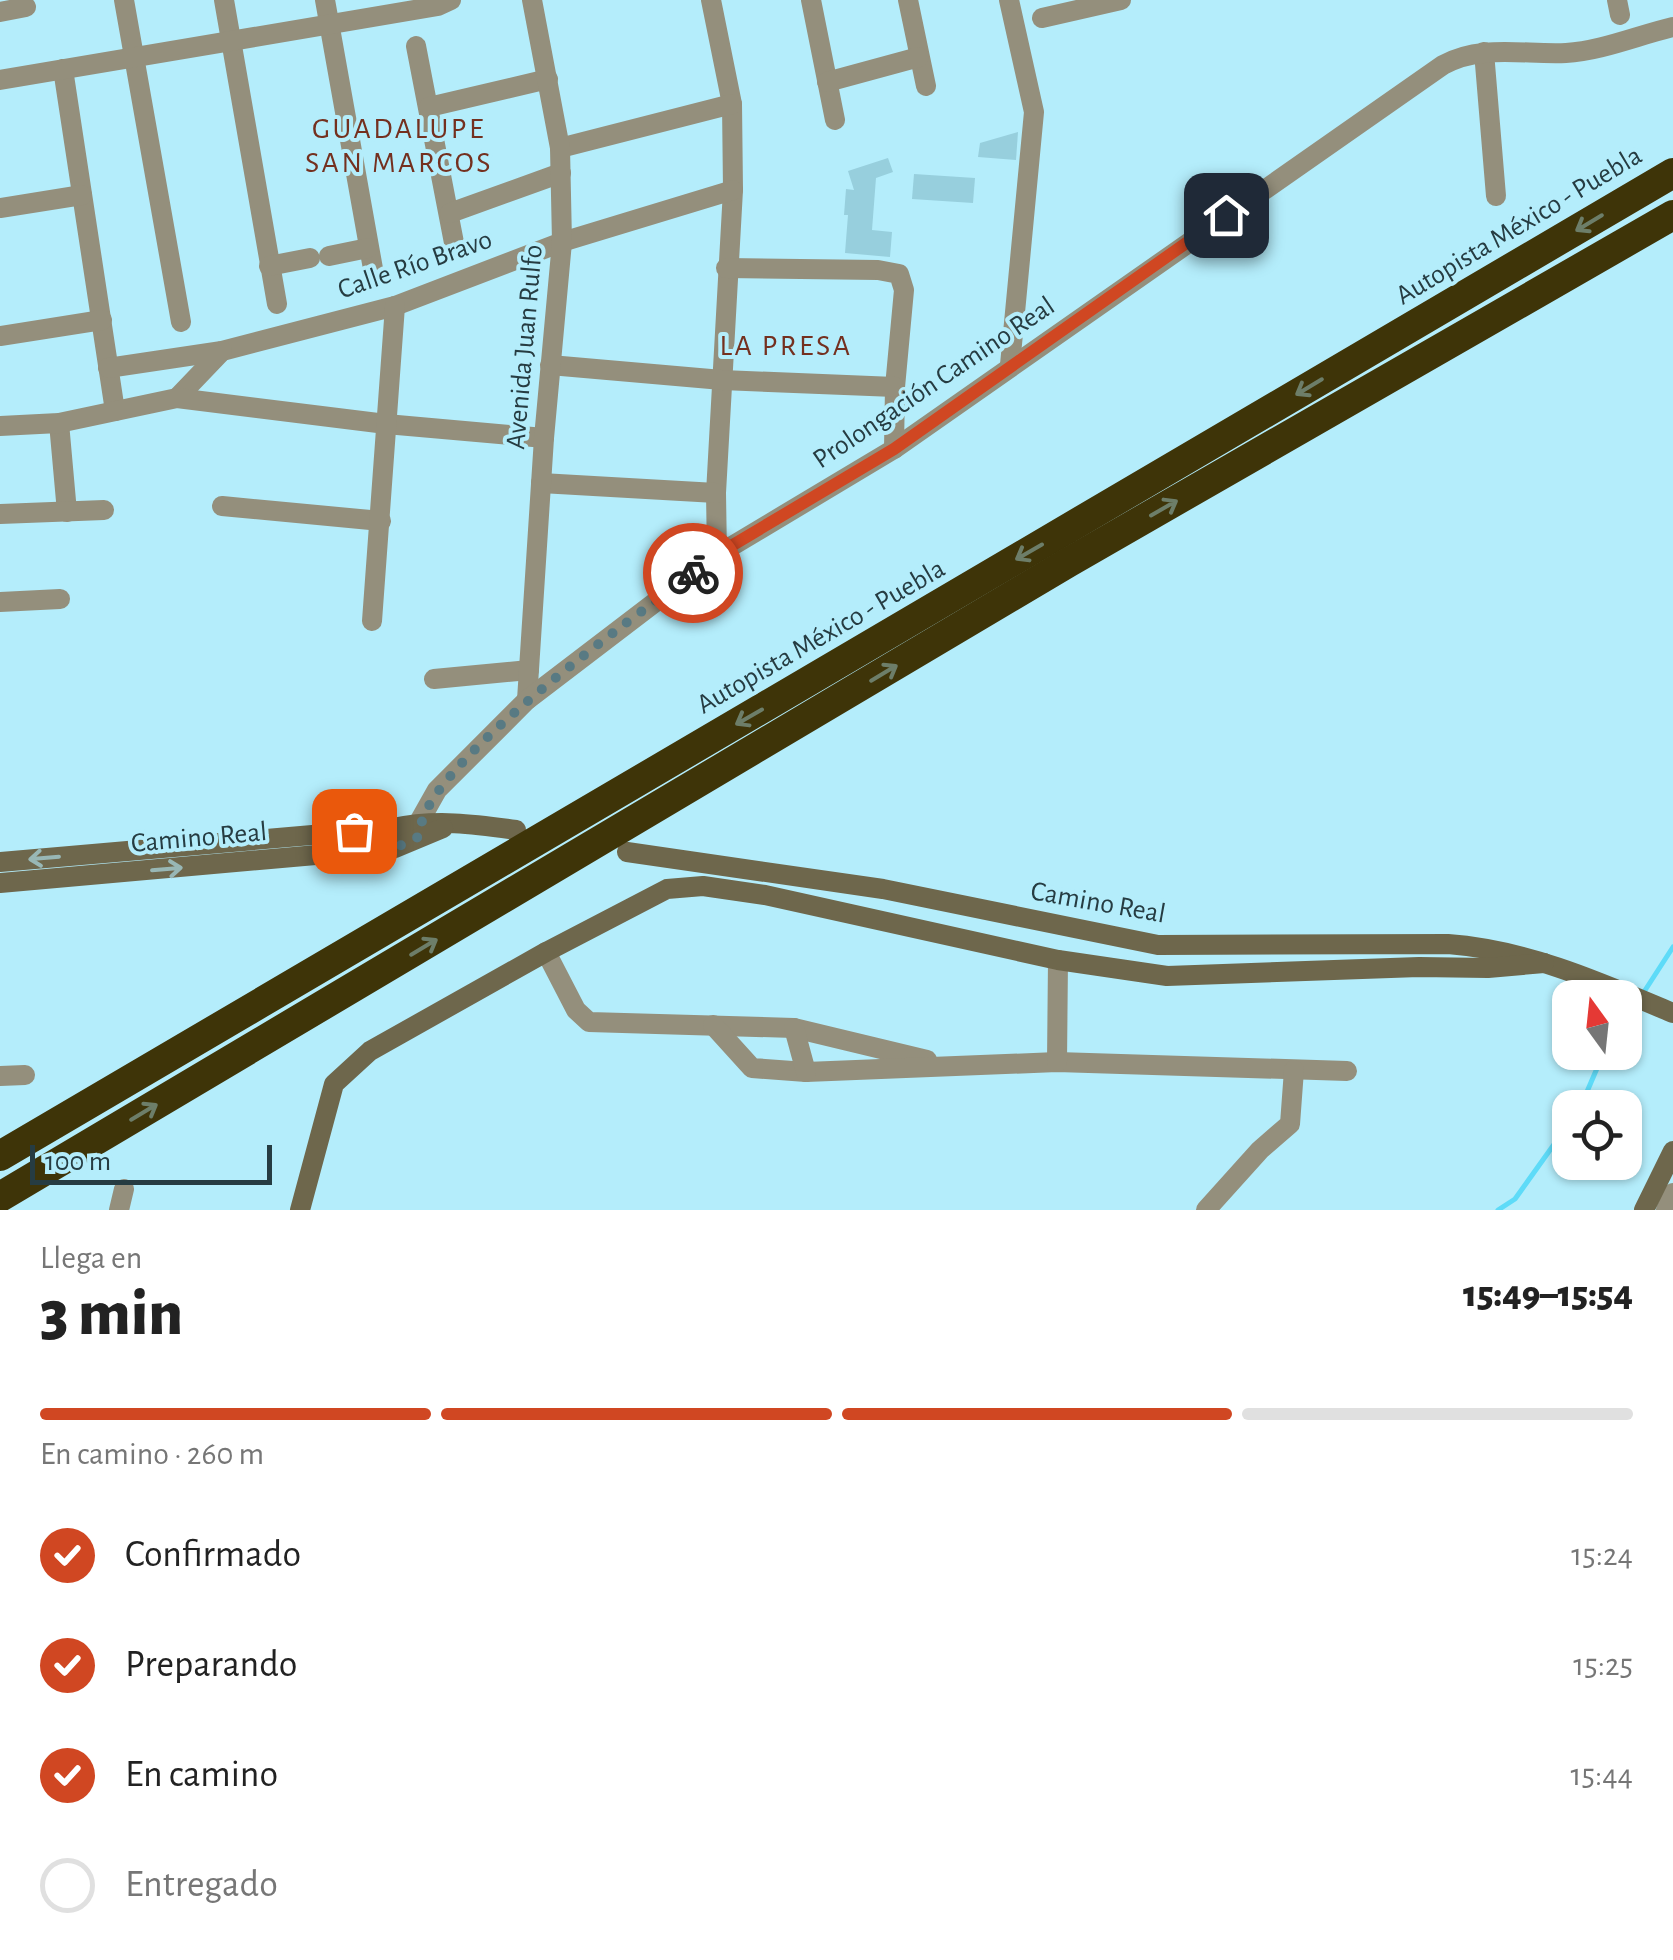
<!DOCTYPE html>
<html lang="es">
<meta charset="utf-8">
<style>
body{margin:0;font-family:"Alegreya Sans",sans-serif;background:#f6f6f6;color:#222;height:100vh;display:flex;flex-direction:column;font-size:38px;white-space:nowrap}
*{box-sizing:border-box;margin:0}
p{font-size:32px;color:#767676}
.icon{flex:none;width:55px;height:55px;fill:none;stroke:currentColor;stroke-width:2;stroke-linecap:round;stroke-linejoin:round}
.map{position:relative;height:1210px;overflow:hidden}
.drawer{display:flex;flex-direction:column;background:#fff;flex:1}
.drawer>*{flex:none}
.needle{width:65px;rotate:345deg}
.tools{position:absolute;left:1552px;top:980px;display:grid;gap:20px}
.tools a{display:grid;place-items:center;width:90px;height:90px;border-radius:20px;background:#fff;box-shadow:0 2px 8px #0004;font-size:50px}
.scale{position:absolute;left:30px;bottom:25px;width:242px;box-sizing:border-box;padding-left:10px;border:5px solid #263c42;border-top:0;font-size:28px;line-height:35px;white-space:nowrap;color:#263c42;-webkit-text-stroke:8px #b4edfb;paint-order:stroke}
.pin{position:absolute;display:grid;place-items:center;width:85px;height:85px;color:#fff;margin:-42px;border-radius:20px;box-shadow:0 5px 15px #0006}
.courier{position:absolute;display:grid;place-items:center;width:100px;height:100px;margin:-50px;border:8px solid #d04722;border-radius:50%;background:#fff;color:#222;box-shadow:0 2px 12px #0007}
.headline em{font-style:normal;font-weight:800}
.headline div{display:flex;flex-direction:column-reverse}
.headline{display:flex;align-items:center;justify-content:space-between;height:170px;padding:0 40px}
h1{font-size:65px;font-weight:800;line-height:75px}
.bar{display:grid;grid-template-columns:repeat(4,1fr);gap:15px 10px;align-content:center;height:120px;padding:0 40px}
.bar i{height:12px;border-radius:8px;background:#e0e0e0}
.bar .current{background:#d04722}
.bar p{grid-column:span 4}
ol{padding:0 40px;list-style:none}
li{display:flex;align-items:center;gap:30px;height:110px}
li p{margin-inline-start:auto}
li .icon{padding:10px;border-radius:50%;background:#d04722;color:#fff;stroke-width:4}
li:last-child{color:#767676}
li i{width:55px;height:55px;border:5px solid #e0e0e0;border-radius:50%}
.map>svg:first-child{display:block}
</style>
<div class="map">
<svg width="1673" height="1210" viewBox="0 0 1673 1210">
<rect width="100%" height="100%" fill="#b4edfb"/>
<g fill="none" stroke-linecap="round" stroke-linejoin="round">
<g stroke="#5edbf8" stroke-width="5">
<path d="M1642,995L1673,947"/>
<path d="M1625,1020L1636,1004"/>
<path d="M1580,1108L1604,1052"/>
<path d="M1498,1210L1515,1199L1570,1122"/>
</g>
</g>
<g fill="#97cfdd">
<path d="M1018,132L1016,160L978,157L980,143Z"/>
<path d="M888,158L893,172L876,178L872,230L892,232L890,257L845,253L848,215H844L846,189L854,190L848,171Z"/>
<path d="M914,174L975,178L973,203L912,199Z"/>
</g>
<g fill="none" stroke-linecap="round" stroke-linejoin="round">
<g stroke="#948f7c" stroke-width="20">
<path d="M124,0L181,322"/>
<path d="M224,0L277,304"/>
<path d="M325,0L375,280"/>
<path d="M711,0L732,104L733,190L716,493L717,555"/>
<path d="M811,0L835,120"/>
<path d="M908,0L926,86"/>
<path d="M1009,0L1034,112L1010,365"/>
<path d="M1617,0L1620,15"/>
<path d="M0,12L26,7"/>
<path d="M1042,18L1121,0"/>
<path d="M416,46L455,248"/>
<path d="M1484,52L1496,196"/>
<path d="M63,69L115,411"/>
<path d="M0,80L438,6L451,0"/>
<path d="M827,82L919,57"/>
<path d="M429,107L548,79"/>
<path d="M560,148L732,104"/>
<path d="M0,208L82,195"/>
<path d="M450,213L561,173"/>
<path d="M329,256L368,248"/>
<path d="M269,266L310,258"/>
<path d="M726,268L878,270L899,274L904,290L895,387L894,449"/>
<path d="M0,336L102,320"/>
<path d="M550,365L722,380L895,387"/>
<path d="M108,368L222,351L395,306L562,242L733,190"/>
<path d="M177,398L222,351"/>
<path d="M59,423L67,512"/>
<path d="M0,426L59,423L177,398L386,424L544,438"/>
<path d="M541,483L716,493"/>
<path d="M222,506L381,521"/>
<path d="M0,514L104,510"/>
<path d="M0,602L60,599"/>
<path d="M372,621L395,306"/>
<path d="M434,679L529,670"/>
<path d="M527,700L544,438L562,242L560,148L532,0"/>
<path d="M420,836L419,822L437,790L527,700L717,555L894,449L1443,65C1481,44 1524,55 1566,53C1601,51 1639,35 1673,27"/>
<path d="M546,952L576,1010L589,1022L794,1028L927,1060"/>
<path d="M713,1025L752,1068L806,1072L1057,1062L1347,1071"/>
<path d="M794,1028L806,1072"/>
<path d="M1057,1062L1058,960"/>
<path d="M0,1076L25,1075"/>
<path d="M119,1210L124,1189"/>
<path d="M1206,1210L1260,1150L1290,1124L1294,1070"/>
<path d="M1666,1210L1673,1193"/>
</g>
<g stroke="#6e674c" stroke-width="20">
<path d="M627,852L883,889L1158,945L1448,944C1528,950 1600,982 1673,1013"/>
<path d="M0,862L393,828C435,819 474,824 516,830"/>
<path d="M0,883L395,848L443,828"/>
<path d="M300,1210L334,1084L370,1051L546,952L667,889L703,886L765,895L1058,960L1167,976L1419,967L1488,968L1544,963"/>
<path d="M1644,1210L1673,1151"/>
</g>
<g stroke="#3e3408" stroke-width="30">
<path d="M0,1156L1673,173"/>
<path d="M0,1197L1069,562L1673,215"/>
</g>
</g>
<defs><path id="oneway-shaft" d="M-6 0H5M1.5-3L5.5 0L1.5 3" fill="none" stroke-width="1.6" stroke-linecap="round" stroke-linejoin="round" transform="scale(2.5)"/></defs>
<g stroke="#6d7e69">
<use href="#oneway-shaft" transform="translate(1589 223) rotate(149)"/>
<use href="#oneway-shaft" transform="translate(1309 387) rotate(149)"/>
<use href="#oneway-shaft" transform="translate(1164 508) rotate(-30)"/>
<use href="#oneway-shaft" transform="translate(1029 552) rotate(150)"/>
<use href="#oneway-shaft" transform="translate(884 673) rotate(-31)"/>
<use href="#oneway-shaft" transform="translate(749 717) rotate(150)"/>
<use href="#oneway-shaft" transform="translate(424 947) rotate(-31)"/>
<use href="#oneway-shaft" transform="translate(144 1112) rotate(-31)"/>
</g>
<g stroke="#98b7b5">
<use href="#oneway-shaft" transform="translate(44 858) rotate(175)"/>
<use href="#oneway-shaft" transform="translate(167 869) rotate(-5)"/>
</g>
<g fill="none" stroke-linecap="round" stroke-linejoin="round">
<path stroke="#587a83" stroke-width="10" stroke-dasharray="0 18" d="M354,831L316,834L317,855L395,848L420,836C414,771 640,614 693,573"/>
<path stroke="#d04722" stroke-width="12" d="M693,573L716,555L894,449L1226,215"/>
</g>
<g text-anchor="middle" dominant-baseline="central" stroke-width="8" stroke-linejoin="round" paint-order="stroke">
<g font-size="28" fill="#263c42" stroke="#b4edfb">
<text transform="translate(1519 226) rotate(-31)">Autopista México - Puebla</text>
<text transform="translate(415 265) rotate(-19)">Calle Río Bravo</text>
<text transform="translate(525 347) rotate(-85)">Avenida Juan Rulfo</text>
<text transform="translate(934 383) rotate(-34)">Prolongación Camino Real</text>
<text transform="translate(821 637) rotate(-30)">Autopista México - Puebla</text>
<text transform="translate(199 838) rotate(-5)">Camino Real</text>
<text transform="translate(1098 903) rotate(10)">Camino Real</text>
</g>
<g font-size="30" letter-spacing="2.5" fill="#74301f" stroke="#b4edfb">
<text x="399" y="129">GUADALUPE<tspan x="399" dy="34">SAN MARCOS</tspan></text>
<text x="786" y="346">LA PRESA</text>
</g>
</g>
</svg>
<div class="tools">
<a><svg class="needle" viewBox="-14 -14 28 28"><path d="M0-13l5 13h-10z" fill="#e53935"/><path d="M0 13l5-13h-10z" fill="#767676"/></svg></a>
<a><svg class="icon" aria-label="locate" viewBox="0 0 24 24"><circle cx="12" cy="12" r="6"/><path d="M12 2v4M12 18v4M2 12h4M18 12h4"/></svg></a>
</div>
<div class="scale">100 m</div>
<div class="pin" style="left:354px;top:831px;background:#ea580c"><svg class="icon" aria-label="bag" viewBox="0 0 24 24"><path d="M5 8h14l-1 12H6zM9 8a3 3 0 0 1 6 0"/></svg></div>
<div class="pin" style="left:1226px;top:215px;background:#1f2937"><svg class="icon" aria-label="home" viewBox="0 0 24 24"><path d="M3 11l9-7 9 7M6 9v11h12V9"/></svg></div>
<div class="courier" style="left:693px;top:573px"><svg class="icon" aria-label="bike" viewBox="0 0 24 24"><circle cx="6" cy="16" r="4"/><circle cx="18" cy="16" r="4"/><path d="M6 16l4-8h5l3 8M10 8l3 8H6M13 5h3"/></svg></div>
</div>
<section class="drawer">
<div class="headline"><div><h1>3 min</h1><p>Llega en</p></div><em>15:49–15:54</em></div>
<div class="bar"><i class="current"></i><i class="current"></i><i class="current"></i><i></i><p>En camino · 260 m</p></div>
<ol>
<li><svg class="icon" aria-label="check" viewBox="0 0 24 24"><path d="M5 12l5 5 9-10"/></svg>Confirmado<p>15:24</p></li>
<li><svg class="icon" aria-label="check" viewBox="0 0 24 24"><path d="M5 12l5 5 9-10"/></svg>Preparando<p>15:25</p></li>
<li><svg class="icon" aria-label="check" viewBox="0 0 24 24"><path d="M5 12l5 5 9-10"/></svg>En camino<p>15:44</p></li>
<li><i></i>Entregado</li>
</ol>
</section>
